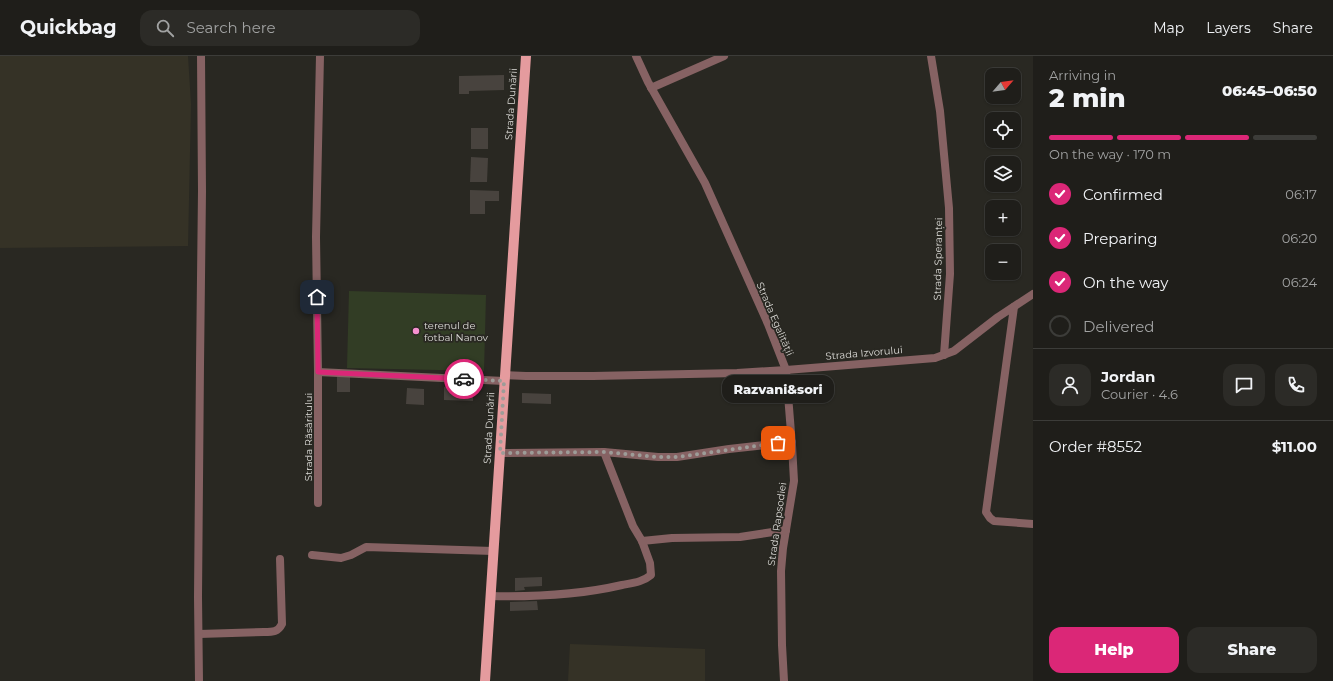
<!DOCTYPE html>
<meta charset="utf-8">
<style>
body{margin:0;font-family:Montserrat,sans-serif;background:#2c2b27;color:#f1f3f6;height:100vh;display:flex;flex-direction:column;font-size:15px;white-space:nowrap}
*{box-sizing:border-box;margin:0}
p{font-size:13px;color:#a1a2a2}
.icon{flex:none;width:22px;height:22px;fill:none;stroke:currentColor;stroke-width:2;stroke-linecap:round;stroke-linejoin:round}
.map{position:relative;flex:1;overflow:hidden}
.details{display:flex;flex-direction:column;background:#1f1e1a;width:300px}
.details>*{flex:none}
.needle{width:26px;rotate:62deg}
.tools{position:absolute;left:985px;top:12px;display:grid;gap:8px}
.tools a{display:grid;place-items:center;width:36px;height:36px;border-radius:8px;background:#1f1e1a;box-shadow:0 1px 3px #0004,0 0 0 1px #3c3c39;font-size:20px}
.pin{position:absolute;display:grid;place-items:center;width:34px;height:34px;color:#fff;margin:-17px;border-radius:8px;box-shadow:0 2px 6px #0006}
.courier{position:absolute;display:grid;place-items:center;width:40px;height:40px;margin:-20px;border:3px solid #db2777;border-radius:50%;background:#fff;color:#222;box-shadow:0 1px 5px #0007}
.bubble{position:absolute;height:28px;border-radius:12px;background:#1f1e1a;box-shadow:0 1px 3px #0004,0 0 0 1px #3c3c39;font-size:13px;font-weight:800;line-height:28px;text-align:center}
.head em{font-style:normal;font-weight:800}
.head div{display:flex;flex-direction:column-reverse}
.head{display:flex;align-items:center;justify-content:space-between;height:68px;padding:0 16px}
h1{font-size:26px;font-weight:800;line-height:30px}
.bar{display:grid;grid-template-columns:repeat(4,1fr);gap:6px 4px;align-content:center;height:48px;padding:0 16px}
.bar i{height:5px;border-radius:3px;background:#3c3c39}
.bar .current{background:#db2777}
.bar p{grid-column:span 4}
.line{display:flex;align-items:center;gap:10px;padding:0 16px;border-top:1px solid #3c3c39}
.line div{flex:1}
.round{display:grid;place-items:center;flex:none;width:42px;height:42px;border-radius:12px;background:#2c2b27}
ol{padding:0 16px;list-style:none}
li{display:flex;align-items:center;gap:12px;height:44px}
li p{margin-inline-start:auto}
li .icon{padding:4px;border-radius:50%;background:#db2777;color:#fff;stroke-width:4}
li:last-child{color:#a1a2a2}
li i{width:22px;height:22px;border:2px solid #3c3c39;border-radius:50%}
.cta{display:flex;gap:8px;margin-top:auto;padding:8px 16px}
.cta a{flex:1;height:46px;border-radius:12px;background:#db2777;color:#fff;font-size:16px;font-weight:800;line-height:46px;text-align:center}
.cta a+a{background:#2c2b27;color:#f1f3f6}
header{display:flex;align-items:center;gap:24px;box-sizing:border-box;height:56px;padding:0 20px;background:#1f1e1a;border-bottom:1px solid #3c3c39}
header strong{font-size:19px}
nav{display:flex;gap:22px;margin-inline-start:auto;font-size:14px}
.search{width:280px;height:36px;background:#2c2b27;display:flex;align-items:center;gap:10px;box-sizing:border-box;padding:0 14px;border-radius:12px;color:#a1a2a2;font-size:15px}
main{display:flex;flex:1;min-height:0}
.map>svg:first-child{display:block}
</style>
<header>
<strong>Quickbag</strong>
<div class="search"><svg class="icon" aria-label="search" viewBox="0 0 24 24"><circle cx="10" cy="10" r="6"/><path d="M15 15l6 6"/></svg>Search here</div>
<nav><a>Map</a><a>Layers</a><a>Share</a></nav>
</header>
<main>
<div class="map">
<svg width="1033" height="625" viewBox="0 0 1033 625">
<rect width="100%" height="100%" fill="#292822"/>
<g fill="#353226">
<path d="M0,0H188L191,48L188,190L0,192Z"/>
<path d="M570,588L705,593V625H568Z"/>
</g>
<path fill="#323d25" d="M349,235L486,239L484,315L347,312Z"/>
<g fill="#48433e">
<path d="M504,19V34L469,35V38H459V20Z"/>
<rect x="471" y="72" width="17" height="21"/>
<path d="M471,101L488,102L487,126H470Z"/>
<path d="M470,134L499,135V145H485V158H470Z"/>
<path d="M350,320V336H337V321Z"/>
<path d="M444,331L473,332V345L444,344Z"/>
<path d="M407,332L424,333V349L406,348Z"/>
<path d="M522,337L551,338V348L522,347Z"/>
<path d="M542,521V530L524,531L525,534L515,535V522Z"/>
<path d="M537,545L538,554L510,555V546Z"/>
</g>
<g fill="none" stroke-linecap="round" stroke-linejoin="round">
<g stroke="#866263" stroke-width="8">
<path d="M636,0L648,26L705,127L768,268L786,314L792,389L794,425L783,492L781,515L782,589L784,625"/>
<path d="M931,0L940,55L949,152L950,218L944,299"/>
<path d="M651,32L724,0"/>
<path d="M1014,251L986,456L990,462L994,465L1033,468"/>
<path d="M318,316L504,325"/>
<path d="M505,319L526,320H593L737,317L786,314L935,302L954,295L998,261L1033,238"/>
<path d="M604,396L658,401H677L729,393L792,386"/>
<path d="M318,447V316L316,181L320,0"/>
<path d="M642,485L672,482L740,481L786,474"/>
<path d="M312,499L341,502L351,499L366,491L493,495"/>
<path d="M490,540C534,541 579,539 622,529C632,527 643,526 651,519L650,507L642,485L633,470L604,396L500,397"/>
<path d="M199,578L264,576C273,576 278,576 282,568L280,503"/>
<path d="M199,625L198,541L200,309L202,135L201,0"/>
</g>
<path stroke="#e59b9e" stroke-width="10" d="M485,625L526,0"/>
</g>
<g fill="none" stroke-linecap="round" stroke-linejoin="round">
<path stroke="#9d9c98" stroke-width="4" stroke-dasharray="0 7.2" d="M464,323L504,325L500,397L604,396L658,401H677L778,387"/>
<path stroke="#db2777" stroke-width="5" d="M317,241L318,316L464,323"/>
</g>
<circle fill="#f690d0" stroke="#292822" stroke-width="1.5" cx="416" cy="275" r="4"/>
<g text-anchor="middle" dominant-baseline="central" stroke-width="3.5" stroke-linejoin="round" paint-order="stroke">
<g font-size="10" fill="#dcdbd7" stroke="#292822">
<text transform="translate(511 48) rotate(-86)">Strada Dunării</text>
<text transform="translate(938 203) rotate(-89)">Strada Speranței</text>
<text transform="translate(775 263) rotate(67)">Strada Egalității</text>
<text transform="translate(864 297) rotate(-5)">Strada Izvorului</text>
<text transform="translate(489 372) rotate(-87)">Strada Dunării</text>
<text transform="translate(308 381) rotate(-90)">Strada Răsăritului</text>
<text transform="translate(777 468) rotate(-82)">Strada Rapsodiei</text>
</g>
<g font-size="10" fill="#dcdbd7" stroke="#292822" text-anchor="start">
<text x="424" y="269">terenul de<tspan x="424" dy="12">fotbal Nanov</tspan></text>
</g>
</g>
</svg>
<div class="tools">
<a><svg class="needle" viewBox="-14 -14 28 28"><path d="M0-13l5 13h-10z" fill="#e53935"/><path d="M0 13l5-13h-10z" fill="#a1a2a2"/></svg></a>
<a><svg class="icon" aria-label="locate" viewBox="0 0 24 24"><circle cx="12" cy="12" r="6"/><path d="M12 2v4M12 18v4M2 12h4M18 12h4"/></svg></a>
<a><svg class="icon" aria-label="layers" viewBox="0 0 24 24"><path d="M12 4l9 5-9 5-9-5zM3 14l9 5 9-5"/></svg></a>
<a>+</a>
<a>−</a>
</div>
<div class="pin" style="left:778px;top:387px;background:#ea580c"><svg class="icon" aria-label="bag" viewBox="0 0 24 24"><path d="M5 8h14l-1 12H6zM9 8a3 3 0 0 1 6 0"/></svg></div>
<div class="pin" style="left:317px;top:241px;background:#1f2937"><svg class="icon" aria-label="home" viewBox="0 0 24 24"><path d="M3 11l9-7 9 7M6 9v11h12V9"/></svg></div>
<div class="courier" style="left:464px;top:323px"><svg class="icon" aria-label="car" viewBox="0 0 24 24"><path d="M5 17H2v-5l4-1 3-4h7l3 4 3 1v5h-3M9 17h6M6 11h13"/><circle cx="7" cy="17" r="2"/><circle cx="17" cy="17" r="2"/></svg></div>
<div class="bubble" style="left:722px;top:319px;width:112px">Razvani&amp;sori</div>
</div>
<section class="details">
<div class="head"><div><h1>2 min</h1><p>Arriving in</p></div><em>06:45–06:50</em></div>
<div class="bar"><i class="current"></i><i class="current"></i><i class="current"></i><i></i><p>On the way · 170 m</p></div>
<ol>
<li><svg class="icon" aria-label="check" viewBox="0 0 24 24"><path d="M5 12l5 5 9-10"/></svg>Confirmed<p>06:17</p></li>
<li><svg class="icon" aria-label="check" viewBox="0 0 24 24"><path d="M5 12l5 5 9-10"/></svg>Preparing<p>06:20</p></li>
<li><svg class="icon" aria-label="check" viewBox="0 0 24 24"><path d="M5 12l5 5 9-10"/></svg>On the way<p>06:24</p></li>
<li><i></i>Delivered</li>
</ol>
<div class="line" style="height:72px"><a class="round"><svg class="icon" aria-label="person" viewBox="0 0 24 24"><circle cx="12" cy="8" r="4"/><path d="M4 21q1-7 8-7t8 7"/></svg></a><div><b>Jordan</b><p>Courier · 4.6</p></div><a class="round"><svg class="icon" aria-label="chat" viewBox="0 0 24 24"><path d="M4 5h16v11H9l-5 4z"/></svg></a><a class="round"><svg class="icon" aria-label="phone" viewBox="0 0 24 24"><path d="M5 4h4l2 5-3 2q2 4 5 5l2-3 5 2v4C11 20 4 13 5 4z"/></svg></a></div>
<div class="line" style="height:52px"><div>Order #8552</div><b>$11.00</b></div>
<div class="cta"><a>Help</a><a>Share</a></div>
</section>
</main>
